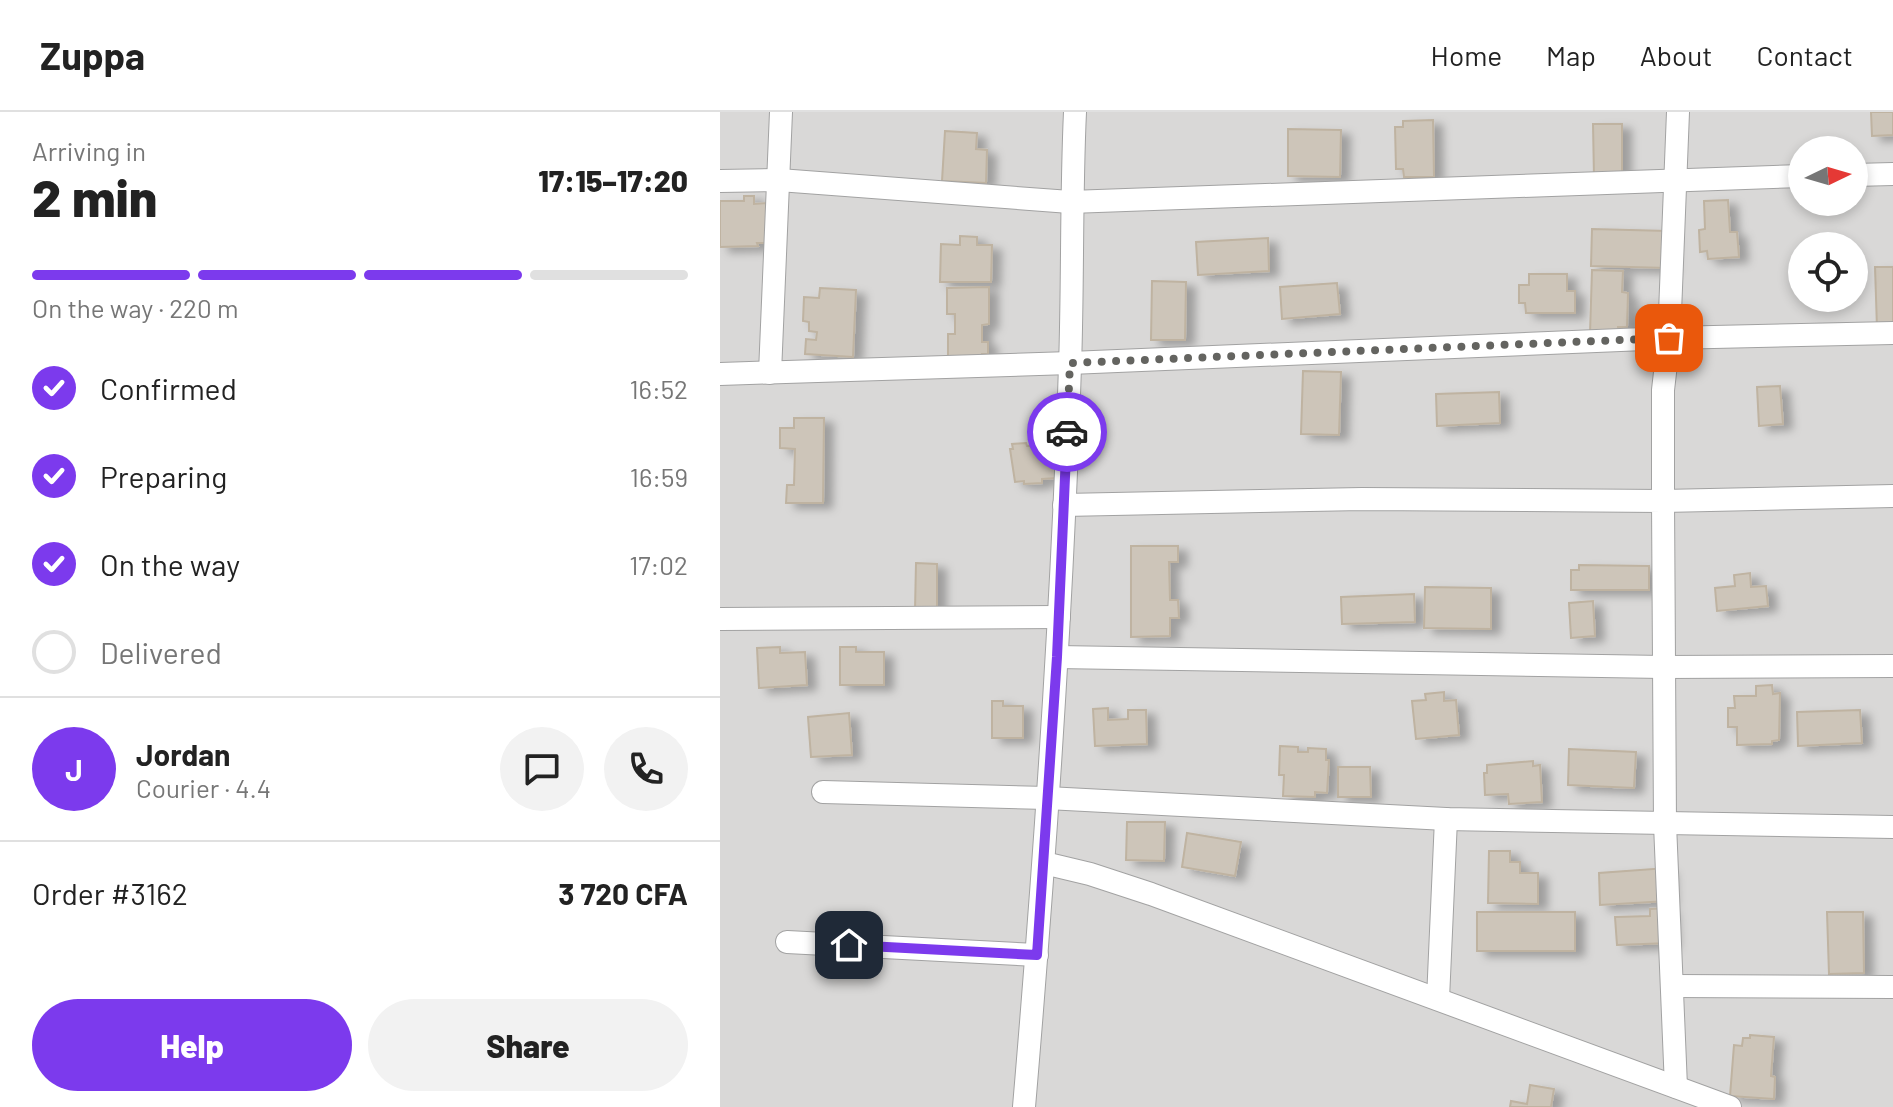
<!DOCTYPE html>
<meta charset="utf-8">
<style>
body{margin:0;font-family:Barlow,sans-serif;background:#f2f2f2;color:#222;height:100vh;display:flex;flex-direction:column;font-size:30px;white-space:nowrap}
*{box-sizing:border-box;margin:0}
p{font-size:26px;color:#767676}
.icon{flex:none;width:44px;height:44px;fill:none;stroke:currentColor;stroke-width:2;stroke-linecap:round;stroke-linejoin:round}
.map{position:relative;flex:1;overflow:hidden}
.drawer{display:flex;flex-direction:column;background:#fff;width:720px}
.drawer>*{flex:none}
.needle{width:52px;rotate:85deg}
.buttons{position:absolute;left:1068px;top:24px;display:grid;gap:16px}
.buttons a{display:grid;place-items:center;width:80px;height:80px;border-radius:50%;background:#fff;box-shadow:0 4px 12px #0003;font-size:40px}
.pin{position:absolute;display:grid;place-items:center;width:68px;height:68px;color:#fff;margin:-34px;border-radius:16px;box-shadow:0 4px 12px #0006}
.courier{position:absolute;display:grid;place-items:center;width:80px;height:80px;margin:-40px;border:6px solid #7c3aed;border-radius:50%;background:#fff;color:#222;box-shadow:0 2px 10px #0007}
.summary em{font-style:normal;font-weight:800}
.summary div{display:flex;flex-direction:column-reverse}
.summary{display:flex;align-items:center;justify-content:space-between;height:136px;padding:0 32px}
h1{font-size:52px;font-weight:800;line-height:60px}
.bar{display:grid;grid-template-columns:repeat(4,1fr);gap:12px 8px;align-content:center;height:96px;padding:0 32px}
.bar i{height:10px;border-radius:6px;background:#e0e0e0}
.bar .selected{background:#7c3aed}
.bar p{grid-column:span 4}
.line{display:flex;align-items:center;gap:20px;padding:0 32px;border-top:2px solid #e0e0e0}
.line div{flex:1}
.round{display:grid;place-items:center;flex:none;width:84px;height:84px;border-radius:42px;background:#f2f2f2}
ol{padding:0 32px;list-style:none}
li{display:flex;align-items:center;gap:24px;height:88px}
li p{margin-inline-start:auto}
li .icon{padding:8px;border-radius:50%;background:#7c3aed;color:#fff;stroke-width:4}
li:last-child{color:#767676}
li i{width:44px;height:44px;border:4px solid #e0e0e0;border-radius:50%}
.button{display:flex;gap:16px;margin-top:auto;padding:16px 32px}
.button a{flex:1;height:92px;border-radius:48px;background:#7c3aed;color:#fff;font-size:32px;font-weight:800;line-height:92px;text-align:center}
.button a+a{background:#f2f2f2;color:#222}
header{display:flex;align-items:center;gap:48px;box-sizing:border-box;height:112px;padding:0 40px;background:#fff;border-bottom:2px solid #e0e0e0}
header strong{font-size:38px}
nav{display:flex;gap:44px;margin-inline-start:auto;font-size:28px}
main{display:flex;flex:1;min-height:0}
.map>svg:first-child{display:block}
</style>
<header>
<strong>Zuppa</strong>
<nav><a>Home</a><a>Map</a><a>About</a><a>Contact</a></nav>
</header>
<main>
<section class="drawer">
<div class="summary"><div><h1>2 min</h1><p>Arriving in</p></div><em>17:15–17:20</em></div>
<div class="bar"><i class="selected"></i><i class="selected"></i><i class="selected"></i><i></i><p>On the way · 220 m</p></div>
<ol>
<li><svg class="icon" aria-label="check" viewBox="0 0 24 24"><path d="M5 12l5 5 9-10"/></svg>Confirmed<p>16:52</p></li>
<li><svg class="icon" aria-label="check" viewBox="0 0 24 24"><path d="M5 12l5 5 9-10"/></svg>Preparing<p>16:59</p></li>
<li><svg class="icon" aria-label="check" viewBox="0 0 24 24"><path d="M5 12l5 5 9-10"/></svg>On the way<p>17:02</p></li>
<li><i></i>Delivered</li>
</ol>
<div class="line" style="height:144px"><b class="round" style="background:#7c3aed;color:#fff">J</b><div><b>Jordan</b><p>Courier · 4.4</p></div><a class="round"><svg class="icon" aria-label="chat" viewBox="0 0 24 24"><path d="M4 5h16v11H9l-5 4z"/></svg></a><a class="round"><svg class="icon" aria-label="phone" viewBox="0 0 24 24"><path d="M5 4h4l2 5-3 2q2 4 5 5l2-3 5 2v4C11 20 4 13 5 4z"/></svg></a></div>
<div class="line" style="height:104px"><div>Order #3162</div><b>3 720 CFA</b></div>
<div class="button"><a>Help</a><a>Share</a></div>
</section>
<div class="map">
<svg width="1173" height="995" viewBox="0 0 1173 995">
<defs>
<filter id="shadow"><feDropShadow dx="9" dy="5" stdDeviation="4" flood-color="#0004"/></filter>
</defs>
<rect width="100%" height="100%" fill="#edebdf"/>
<path fill="#d9d8d7" fill-rule="evenodd" d="M0,0H1173V995H0ZM1082,38H1134V90H1082ZM1082,134H1134V186H1082Z"/>
<g fill="#cdc5b9" stroke="#bfb3a1" stroke-width="2" filter="url(#shadow)">
<path d="M1151,0H1173V23L1152,24Z"/>
<path d="M713,8L714,65H684L683,57H676L675,15H683V9Z"/>
<path d="M873,12H902V64L874,65Z"/>
<path d="M568,17L621,18L620,65L568,64Z"/>
<path d="M225,19L257,21L256,37L267,38L266,71L222,69Z"/>
<path d="M24,84H34V92L47,91L48,131H37L38,134L0,135V89H24Z"/>
<path d="M1008,88L1010,120H1017L1019,145L988,147L987,139L980,140L979,118L985,117L984,89Z"/>
<path d="M872,117L948,119V156L871,154Z"/>
<path d="M240,124L257,125V133H272L271,170H220L221,132L240,133Z"/>
<path d="M548,126L549,159L478,163L476,130Z"/>
<path d="M1155,155H1173V216H1157Z"/>
<path d="M872,158L903,159L902,180L908,181L907,215H898V222L870,221Z"/>
<path d="M809,162H847V179H855V201H806L805,191H799V173H809Z"/>
<path d="M432,169L466,170L465,228H431Z"/>
<path d="M617,171L620,202L562,207L560,175Z"/>
<path d="M269,175V212L262,213V230H268V242H262V246H228V222H235V202H227V176Z"/>
<path d="M100,176L136,178L133,245L85,242L86,227L96,228L97,220L89,219V210L83,209L84,185L99,186Z"/>
<path d="M583,259L621,260L619,323L581,322Z"/>
<path d="M1060,274L1063,312L1039,314L1037,275Z"/>
<path d="M779,280L780,311L717,314L716,282Z"/>
<path d="M74,306H104L103,391H66L67,373H74L75,337L60,336V316H74Z"/>
<path d="M341,325L338,366L322,367V371L304,372V369L295,370L290,337H293L292,332L306,331L307,334H310V328L330,329V326Z"/>
<path d="M411,434H458V450H449L450,488H458L459,506H450V524L411,525Z"/>
<path d="M196,451L217,452V499L195,498Z"/>
<path d="M859,453L929,454V478H851V458H859Z"/>
<path d="M1030,461L1031,475L1046,474L1048,494L997,499L995,476L1015,474L1014,463Z"/>
<path d="M705,475L771,476V517L704,516Z"/>
<path d="M694,482L695,510L622,512L621,485Z"/>
<path d="M873,489L875,524L851,526L849,491Z"/>
<path d="M60,535V541L85,540L87,573L39,576L37,536Z"/>
<path d="M120,535H136V540H164V573H120Z"/>
<path d="M1052,573L1053,582L1060,581L1059,628L1052,629V632L1017,633V615H1008V596H1015L1014,584H1036V574Z"/>
<path d="M724,580V589L736,588L739,623L696,627L692,589L706,588L705,582Z"/>
<path d="M272,589H283V594H303V626H272Z"/>
<path d="M388,596V608L408,607V598H426L427,632L375,634L373,597Z"/>
<path d="M1140,598L1142,631L1078,634L1077,600Z"/>
<path d="M129,601L132,643L91,645L88,605Z"/>
<path d="M560,634L578,635V640H588V636L606,637V648H609L607,681L595,680V685L563,684L564,663H559Z"/>
<path d="M849,637L916,640L914,676L848,673Z"/>
<path d="M813,649V654L820,653L822,690L789,692L788,682L765,683L764,661H767V653Z"/>
<path d="M618,655H650L651,685H618Z"/>
<path d="M407,710H445L444,749L406,748Z"/>
<path d="M467,721L521,730L515,764L462,755Z"/>
<path d="M769,739H790V750H800V761H818V792L768,791Z"/>
<path d="M947,756L948,789L880,793L879,761Z"/>
<path d="M949,796L950,831L897,833L895,805L930,804V797Z"/>
<rect x="757" y="800" width="98" height="39"/>
<path d="M1107,800H1143L1144,861L1109,862Z"/>
<path d="M1030,923L1054,925L1051,964L1055,965L1054,987L1010,984L1014,933L1022,934L1023,926H1030Z"/>
<path d="M810,973L834,977L831,995H790L791,989L807,992Z"/>
</g>
<g fill="none" stroke-linecap="round" stroke-linejoin="round">
<defs>
<g id="street">
<path d="M958,0L949,226L943,278V389L1173,384"/>
<path d="M1134,63L1173,62"/>
<path d="M0,69L59,68L350,90L1082,64"/>
<path d="M50,261L61,0"/>
<path d="M0,262L350,251L949,226L1173,221"/>
<path d="M344,393L642,387L943,389L945,712L956,975"/>
<path d="M0,507L339,505"/>
<path d="M337,545L943,555L1173,554"/>
<path d="M103,680L327,686L726,707L1173,715"/>
<path d="M324,751L370,762L431,782L1010,995"/>
<path d="M67,830L317,843"/>
<path d="M954,874L1173,875"/>
<path d="M718,887L726,707"/>
<path d="M304,995C325,748 342,501 350,254C353,169 351,85 355,0"/>
</g>
</defs>
<use href="#street" stroke="#a2a2a2" stroke-width="24"/>
<use href="#street" stroke="#fff" stroke-width="22"/>
</g>
<g fill="none" stroke-linecap="round" stroke-linejoin="round">
<path stroke="#646460" stroke-width="8" stroke-dasharray="0 14.4" d="M347,320L350,251L949,226"/>
<path stroke="#7c3aed" stroke-width="10" d="M129,833L317,843L337,545L347,320"/>
</g>
</svg>
<div class="buttons">
<a><svg class="needle" viewBox="-14 -14 28 28"><path d="M0-13l5 13h-10z" fill="#e53935"/><path d="M0 13l5-13h-10z" fill="#767676"/></svg></a>
<a><svg class="icon" aria-label="locate" viewBox="0 0 24 24"><circle cx="12" cy="12" r="6"/><path d="M12 2v4M12 18v4M2 12h4M18 12h4"/></svg></a>
</div>
<div class="pin" style="left:949px;top:226px;background:#ea580c"><svg class="icon" aria-label="bag" viewBox="0 0 24 24"><path d="M5 8h14l-1 12H6zM9 8a3 3 0 0 1 6 0"/></svg></div>
<div class="pin" style="left:129px;top:833px;background:#1f2937"><svg class="icon" aria-label="home" viewBox="0 0 24 24"><path d="M3 11l9-7 9 7M6 9v11h12V9"/></svg></div>
<div class="courier" style="left:347px;top:320px"><svg class="icon" aria-label="car" viewBox="0 0 24 24"><path d="M5 17H2v-5l4-1 3-4h7l3 4 3 1v5h-3M9 17h6M6 11h13"/><circle cx="7" cy="17" r="2"/><circle cx="17" cy="17" r="2"/></svg></div>
</div>
</main>
